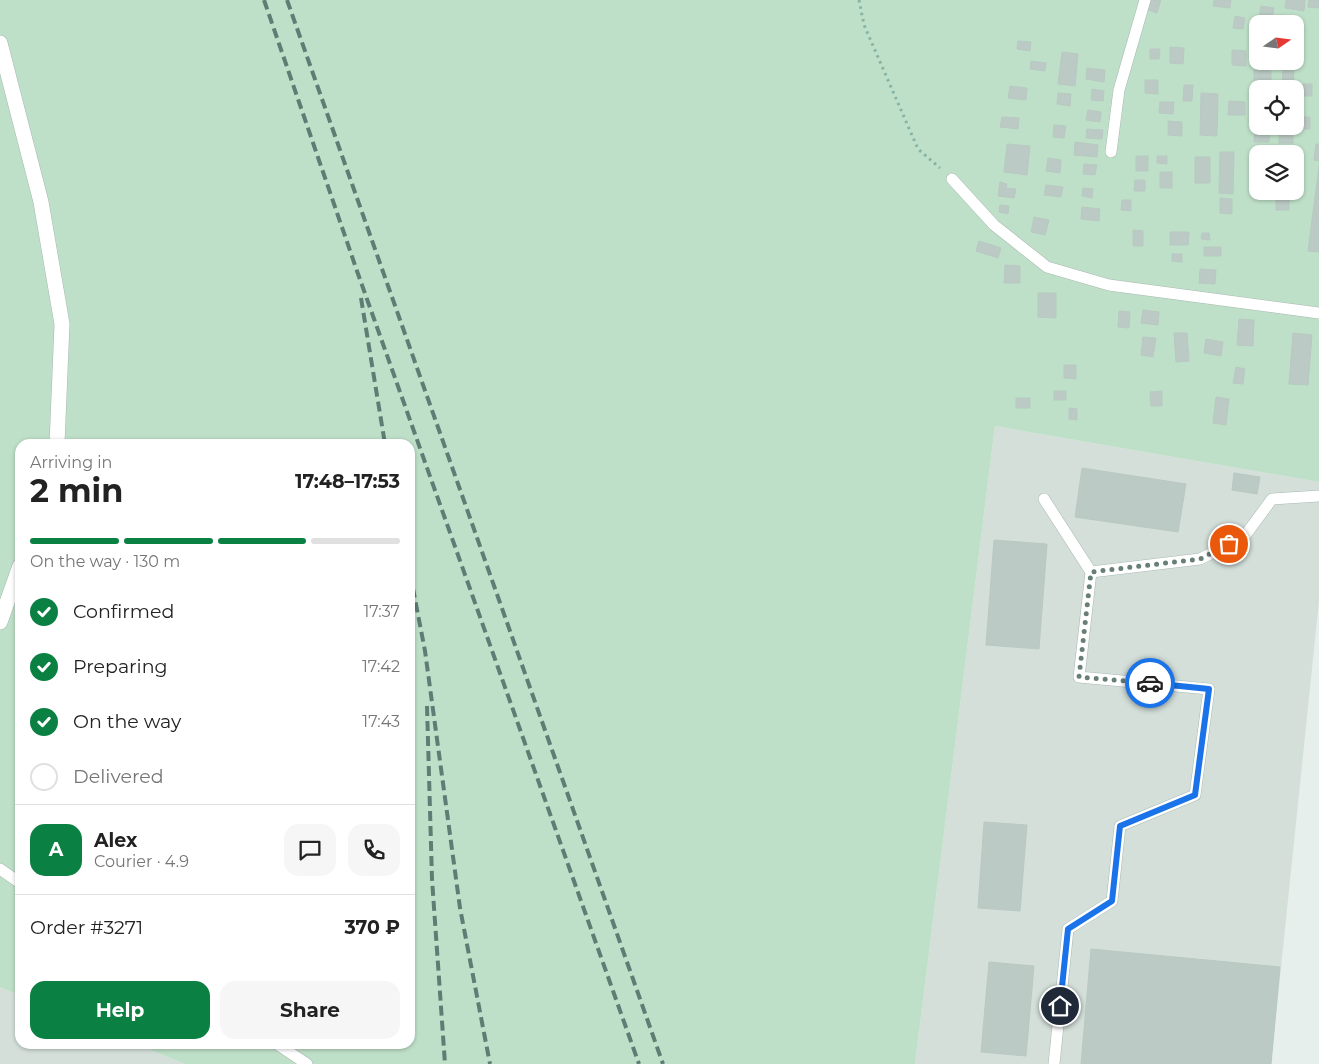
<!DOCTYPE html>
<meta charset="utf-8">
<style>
body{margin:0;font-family:Montserrat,sans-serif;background:#f6f6f6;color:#222;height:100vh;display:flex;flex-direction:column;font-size:19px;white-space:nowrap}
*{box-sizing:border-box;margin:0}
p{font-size:16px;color:#767676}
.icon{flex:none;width:28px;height:28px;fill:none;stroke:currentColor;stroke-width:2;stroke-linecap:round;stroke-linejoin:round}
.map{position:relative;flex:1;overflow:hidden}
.side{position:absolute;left:15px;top:439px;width:400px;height:610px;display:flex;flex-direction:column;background:#fff;border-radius:15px;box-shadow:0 1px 4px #0004}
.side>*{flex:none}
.needle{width:32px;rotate:76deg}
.fabs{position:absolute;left:1249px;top:15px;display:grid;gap:10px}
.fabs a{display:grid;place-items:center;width:55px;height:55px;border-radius:10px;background:#fff;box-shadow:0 1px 4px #0004;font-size:25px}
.pin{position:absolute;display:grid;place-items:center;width:42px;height:42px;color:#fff;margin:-21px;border:2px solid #fff;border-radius:50%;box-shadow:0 1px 5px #0007}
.courier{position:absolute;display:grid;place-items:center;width:50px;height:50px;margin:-25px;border:4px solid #1a73e8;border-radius:50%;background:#fff;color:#222;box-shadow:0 1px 6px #0007}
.summary em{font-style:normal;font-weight:700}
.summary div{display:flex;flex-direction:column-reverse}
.summary{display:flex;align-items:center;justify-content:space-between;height:85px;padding:0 15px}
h1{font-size:32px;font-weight:700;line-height:38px}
.bar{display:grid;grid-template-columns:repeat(4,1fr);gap:8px 5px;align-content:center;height:60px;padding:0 15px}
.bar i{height:6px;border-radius:4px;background:#e0e0e0}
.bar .current{background:#0b8043}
.bar p{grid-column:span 4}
.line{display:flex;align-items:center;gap:12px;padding:0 15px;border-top:1px solid #e0e0e0}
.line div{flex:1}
.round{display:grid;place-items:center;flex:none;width:52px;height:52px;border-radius:15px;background:#f6f6f6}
ol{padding:0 15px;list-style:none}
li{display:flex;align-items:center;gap:15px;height:55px}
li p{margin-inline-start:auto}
li .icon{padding:5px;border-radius:50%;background:#0b8043;color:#fff;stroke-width:4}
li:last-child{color:#767676}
li i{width:28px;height:28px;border:2px solid #e0e0e0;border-radius:50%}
.primary-button{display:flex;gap:10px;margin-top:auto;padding:10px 15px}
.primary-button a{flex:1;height:58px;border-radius:15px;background:#0b8043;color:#fff;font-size:20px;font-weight:700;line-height:58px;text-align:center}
.primary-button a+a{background:#f6f6f6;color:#222}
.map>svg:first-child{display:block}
</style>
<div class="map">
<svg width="1319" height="1064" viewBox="0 0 1319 1064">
<rect width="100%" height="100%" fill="#e6efeb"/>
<g fill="#d4dfda">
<path d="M995,426L1319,482V601L1271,1064H915Z"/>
<path d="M0,987L20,996V1044H136L185,1064H0Z"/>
</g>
<path fill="#bfe0c8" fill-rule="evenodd" d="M0,0H1319V482L995,426L915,1064H185L136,1044H410V444H20V996L0,987ZM1258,24H1295V61H1258ZM1258,89H1295V126H1258ZM1258,154H1295V191H1258Z"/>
<g fill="#bbcac4" stroke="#b8c9c2">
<path d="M1149,0H1161L1157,13L1146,9Z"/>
<path d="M1214,0H1231L1230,8L1213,6Z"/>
<path d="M1286,0H1305L1304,11L1285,8Z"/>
<path d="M1309,0H1319V8L1308,7Z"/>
<path d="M1261,6L1274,8L1272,20L1259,18Z"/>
<path d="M1235,16L1245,18L1243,29L1233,28Z"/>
<path d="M1018,41L1031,42L1030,51L1017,49Z"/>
<path d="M1170,47L1184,48L1183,64L1170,63Z"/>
<path d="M1150,49H1160L1159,59H1150Z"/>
<path d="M1232,50L1246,51V66L1232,65Z"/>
<path d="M1062,52L1078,54L1075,86L1058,84Z"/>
<path d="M1031,61L1046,63L1045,71L1030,69Z"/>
<path d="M1087,68L1105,70L1104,82L1086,79Z"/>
<path d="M1283,69L1294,70L1293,83H1282Z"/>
<path d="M1254,70L1271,71V82L1254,81Z"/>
<path d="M1145,80H1158V94L1145,93Z"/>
<path d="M1303,84H1312V96H1302Z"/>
<path d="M1184,85H1193L1192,101H1183Z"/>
<path d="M1010,86L1027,88L1026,100L1008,98Z"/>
<path d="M1092,89L1104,91L1103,101L1091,100Z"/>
<path d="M1058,93L1071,94L1070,106L1057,104Z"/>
<path d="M1201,93L1218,94L1217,136L1200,135Z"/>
<path d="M1229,101L1245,102V115H1228Z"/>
<path d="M1160,102H1174L1173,114L1159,113Z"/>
<path d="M1088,110L1101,112L1100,122L1086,120Z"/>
<path d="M1002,117L1019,118L1018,129L1000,127Z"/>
<path d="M1295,117H1310V129H1292V126H1295Z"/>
<path d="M1168,121L1182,122V136L1168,135Z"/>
<path d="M1054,125L1066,126L1064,138L1053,137Z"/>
<path d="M1255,126H1270L1269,142H1254Z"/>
<path d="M1087,129L1103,130L1102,139L1086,138Z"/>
<rect x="1279" y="134" width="14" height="9"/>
<path d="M1075,142L1098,145L1097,157L1074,155Z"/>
<path d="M1007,144L1030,146L1027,175L1004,172Z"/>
<path d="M1316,144H1319V161L1314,160Z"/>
<path d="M1220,152H1234L1233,194L1219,193Z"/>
<rect x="1136" y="156" width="12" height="15"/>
<path d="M1157,156H1167V164L1157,163Z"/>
<rect x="1195" y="157" width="15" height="26"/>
<path d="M1048,158L1061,160L1060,173L1046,171Z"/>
<path d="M1084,164L1097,165L1095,175L1083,174Z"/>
<path d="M1319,166V252L1308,251Z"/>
<rect x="1160" y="172" width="12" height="16"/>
<path d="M1135,180H1145V191H1134Z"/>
<path d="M1000,182L1007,184L1006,188L1016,189L1014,198L998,196Z"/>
<path d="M1046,185L1063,187L1061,197L1044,195Z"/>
<path d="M1083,188L1093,189L1092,198L1082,196Z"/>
<path d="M1276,193L1289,194V210H1276Z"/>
<path d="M1220,198L1232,199V214L1220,213Z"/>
<path d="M1122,200H1131V211L1121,210Z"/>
<path d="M1000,205L1009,206L1008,214L999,212Z"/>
<path d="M1082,207L1100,209L1099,221L1081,219Z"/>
<path d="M1034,217L1049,220L1045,235L1031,232Z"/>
<path d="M1133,230L1143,231V246H1133Z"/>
<path d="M1170,232H1189L1188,245H1170Z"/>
<path d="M1202,233H1209L1210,240L1201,239Z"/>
<path d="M979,241L1001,248L998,258L976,251Z"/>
<rect x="1204" y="247" width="17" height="9"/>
<path d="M1172,254H1182V262L1172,261Z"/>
<path d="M1005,265L1020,266V283H1004Z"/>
<path d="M1200,269L1216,270L1215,284L1199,283Z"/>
<path d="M1038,293H1056V318L1038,317Z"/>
<path d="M1143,310L1159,312L1158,325L1141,323Z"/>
<path d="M1119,311L1130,312L1129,328L1118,327Z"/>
<path d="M1239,319L1254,320L1253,346L1237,345Z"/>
<path d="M1174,333H1187L1189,361L1176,362Z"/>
<path d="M1293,333L1312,335L1308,385L1289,384Z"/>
<path d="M1143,337L1156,338L1153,357L1141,355Z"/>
<path d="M1206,339L1223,342L1221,356L1204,353Z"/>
<path d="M1064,365H1076V379L1064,378Z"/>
<path d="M1236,367L1245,369L1243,384L1233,383Z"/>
<rect x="1054" y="391" width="12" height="9"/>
<path d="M1162,391V406H1151L1150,392Z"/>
<path d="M1216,397L1229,399L1226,425L1213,423Z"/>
<rect x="1016" y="398" width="14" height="10"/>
<path d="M1069,408L1077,409V420L1069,419Z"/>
<path d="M1082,468L1186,484L1178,532L1075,517Z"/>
<path d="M1234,473L1260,477L1257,494L1232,490Z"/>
<path d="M994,540L1047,544L1039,649L986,645Z"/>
<path d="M984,822L1027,825L1020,911L978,908Z"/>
<path d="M1091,949L1280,967L1271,1064H1081Z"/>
<path d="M989,962L1034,966L1026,1056L981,1052Z"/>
</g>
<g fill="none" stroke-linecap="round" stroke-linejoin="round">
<defs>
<g id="lane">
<path d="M1111,152L1119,90L1145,0"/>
<path d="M952,179L994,225L1047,267L1109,285L1319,313"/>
<path d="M1044,499L1091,572L1079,677L1209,689L1195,795L1120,826L1112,901L1068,929L1054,1064"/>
<path d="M1091,572L1200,559L1244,537L1272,499L1319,496"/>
<path d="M0,869L20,883"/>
<path d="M277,1044L307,1064"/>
</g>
<g id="street">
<path d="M0,43L41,202L62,324L57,444"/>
<path d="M0,622L20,566"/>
</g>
</defs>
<use href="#lane" stroke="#a8b8b2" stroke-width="12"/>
<use href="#street" stroke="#a8b8b2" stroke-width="16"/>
<path stroke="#86b3a5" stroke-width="3" stroke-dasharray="2.5 4" stroke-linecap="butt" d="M859,0L864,25L918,149L940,168"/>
<use href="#lane" stroke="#fff" stroke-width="11"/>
<use href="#street" stroke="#fff" stroke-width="15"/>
<g stroke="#5f7d75" stroke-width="4" stroke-dasharray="10 5" stroke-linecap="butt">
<path d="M264,0L357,271L639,1064"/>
<path d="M287,0L663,1064"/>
<path d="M361,298L385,444"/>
<path d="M410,573L425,651L460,908L490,1064"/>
<path d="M427,706L432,879L445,1064"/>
</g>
</g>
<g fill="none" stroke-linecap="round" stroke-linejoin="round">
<path stroke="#687f78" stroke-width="5" stroke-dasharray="0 9" d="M1150,683L1079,677L1091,572L1200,559L1229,544"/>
<path stroke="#1a73e8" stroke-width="6" d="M1060,1006L1068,929L1112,901L1120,826L1195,795L1209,689L1150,683"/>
</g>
</svg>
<div class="fabs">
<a><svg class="needle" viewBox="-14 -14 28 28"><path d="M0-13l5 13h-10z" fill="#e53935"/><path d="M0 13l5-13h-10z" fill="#767676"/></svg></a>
<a><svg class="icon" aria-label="locate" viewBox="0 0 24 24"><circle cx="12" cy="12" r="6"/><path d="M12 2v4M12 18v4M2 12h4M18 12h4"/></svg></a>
<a><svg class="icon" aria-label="layers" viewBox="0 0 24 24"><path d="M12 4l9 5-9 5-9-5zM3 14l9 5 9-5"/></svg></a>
</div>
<div class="pin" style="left:1229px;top:544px;background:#ea580c"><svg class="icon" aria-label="bag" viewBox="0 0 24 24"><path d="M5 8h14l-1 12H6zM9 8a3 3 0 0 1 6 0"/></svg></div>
<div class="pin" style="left:1060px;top:1006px;background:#1f2937"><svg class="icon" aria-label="home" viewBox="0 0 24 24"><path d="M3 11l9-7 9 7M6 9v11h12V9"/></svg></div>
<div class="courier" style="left:1150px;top:683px"><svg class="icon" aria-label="car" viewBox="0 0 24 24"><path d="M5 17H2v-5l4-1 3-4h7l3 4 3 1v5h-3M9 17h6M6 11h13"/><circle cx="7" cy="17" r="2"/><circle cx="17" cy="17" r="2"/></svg></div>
<section class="side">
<div class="summary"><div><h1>2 min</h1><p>Arriving in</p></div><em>17:48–17:53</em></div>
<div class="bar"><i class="current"></i><i class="current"></i><i class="current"></i><i></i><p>On the way · 130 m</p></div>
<ol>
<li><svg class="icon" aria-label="check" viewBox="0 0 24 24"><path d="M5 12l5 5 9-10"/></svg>Confirmed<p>17:37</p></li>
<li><svg class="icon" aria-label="check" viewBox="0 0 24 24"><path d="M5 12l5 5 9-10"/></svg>Preparing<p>17:42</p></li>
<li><svg class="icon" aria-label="check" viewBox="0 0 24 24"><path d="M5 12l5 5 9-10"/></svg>On the way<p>17:43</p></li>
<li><i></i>Delivered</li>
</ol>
<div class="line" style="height:90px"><b class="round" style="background:#0b8043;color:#fff">A</b><div><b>Alex</b><p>Courier · 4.9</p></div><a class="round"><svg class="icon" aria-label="chat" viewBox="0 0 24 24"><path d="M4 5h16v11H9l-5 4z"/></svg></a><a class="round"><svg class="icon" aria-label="phone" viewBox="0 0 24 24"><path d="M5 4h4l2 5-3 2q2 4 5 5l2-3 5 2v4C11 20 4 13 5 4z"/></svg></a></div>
<div class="line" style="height:65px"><div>Order #3271</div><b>370 ₽</b></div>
<div class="primary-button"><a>Help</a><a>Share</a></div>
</section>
</div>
